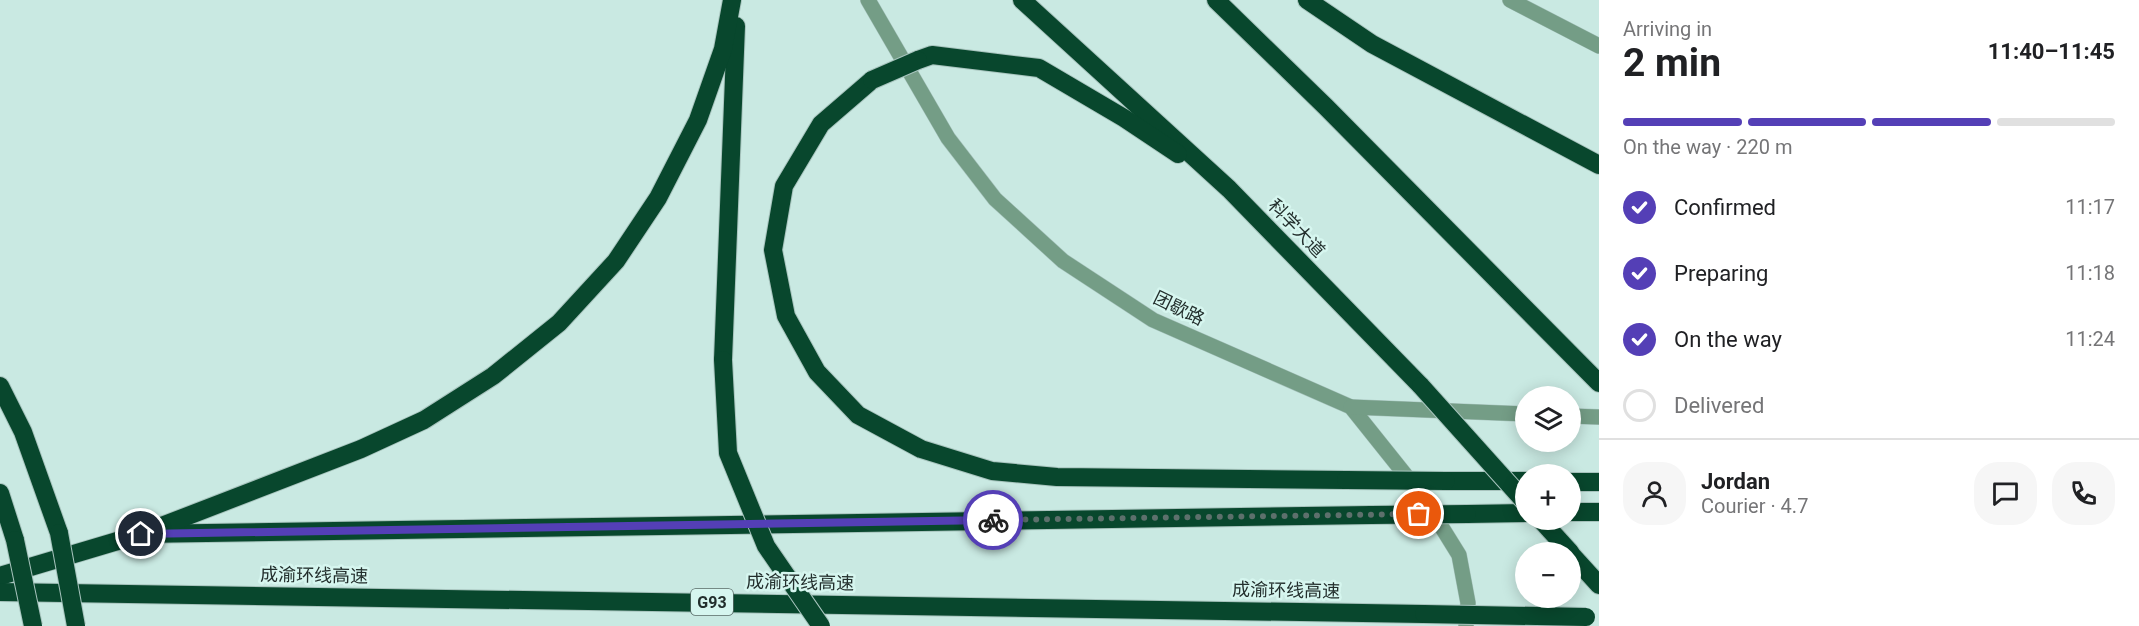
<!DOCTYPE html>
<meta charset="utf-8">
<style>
body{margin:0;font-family:Roboto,"Noto Sans SC",sans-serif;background:#f6f6f6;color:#202124;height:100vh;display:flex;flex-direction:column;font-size:22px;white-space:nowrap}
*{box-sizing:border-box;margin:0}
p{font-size:20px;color:#757577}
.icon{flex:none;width:33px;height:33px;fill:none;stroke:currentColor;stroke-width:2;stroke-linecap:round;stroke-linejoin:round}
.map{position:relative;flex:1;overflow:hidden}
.details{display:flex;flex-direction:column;background:#fff;width:540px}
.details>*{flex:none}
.tools{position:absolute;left:1515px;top:386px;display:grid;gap:12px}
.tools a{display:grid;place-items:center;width:66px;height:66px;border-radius:50%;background:#fff;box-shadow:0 3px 15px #0003;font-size:30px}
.pin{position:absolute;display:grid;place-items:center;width:51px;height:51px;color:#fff;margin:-26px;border:3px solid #fff;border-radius:50%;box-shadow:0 2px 6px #0007}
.courier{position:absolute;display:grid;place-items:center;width:60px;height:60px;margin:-30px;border:4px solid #543fb6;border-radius:50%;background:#fff;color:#222;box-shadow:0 2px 8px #0007}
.headline em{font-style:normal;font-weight:700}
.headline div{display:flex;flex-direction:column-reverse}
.headline{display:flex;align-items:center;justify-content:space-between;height:102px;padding:0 24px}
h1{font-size:39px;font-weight:700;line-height:45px}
.bar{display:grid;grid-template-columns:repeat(4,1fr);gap:9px 6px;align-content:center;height:72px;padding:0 24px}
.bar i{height:8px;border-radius:4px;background:#e0e0e0}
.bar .current{background:#543fb6}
.bar p{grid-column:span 4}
.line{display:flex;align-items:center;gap:15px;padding:0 24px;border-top:2px solid #e0e0e0}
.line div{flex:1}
.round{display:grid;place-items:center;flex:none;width:63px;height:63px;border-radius:24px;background:#f6f6f6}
ol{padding:0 24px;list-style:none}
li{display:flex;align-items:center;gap:18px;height:66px}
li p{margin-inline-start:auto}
li .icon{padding:6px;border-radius:50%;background:#543fb6;color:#fff;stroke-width:4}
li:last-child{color:#757577}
li i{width:33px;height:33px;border:3px solid #e0e0e0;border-radius:50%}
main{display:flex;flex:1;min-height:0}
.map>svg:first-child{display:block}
</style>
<main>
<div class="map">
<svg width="1599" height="626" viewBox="0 0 1599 626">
<rect width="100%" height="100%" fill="#c9e9e2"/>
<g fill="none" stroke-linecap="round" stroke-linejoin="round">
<defs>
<g id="minor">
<path d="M868,0L948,138L995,199L1063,261L1153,320L1351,407L1423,497L1459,555L1468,603L1466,626"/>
<path d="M1510,0L1599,46"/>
<path d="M1351,407L1526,414"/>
<path d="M1570,416L1599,417"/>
</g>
<g id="highway">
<path d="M1022,0L1229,189L1421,386"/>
<path d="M1216,0L1326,107L1599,383"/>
<path d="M1307,0L1372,44L1599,165"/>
<path d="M918,60L932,55L1039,68L1124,118L1178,154"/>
<path d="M872,80L821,124L784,186L773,250L786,316L817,372L858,415L921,449L992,471L1057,477L1346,480"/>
<path d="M723,360L736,26"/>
<path d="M0,386L23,432L59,533"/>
<path d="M1446,481H1526"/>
<path d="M1570,482H1599"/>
<path d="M0,493L15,540"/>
<path d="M1570,512H1599"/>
<path d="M1467,514L1526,513"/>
<path d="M1540,519L1570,552"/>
<path d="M141,534L1371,515"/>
<path d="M1570,553L1599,585"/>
<path d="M0,576L141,534L361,449L424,420L493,376L559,323L616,261L658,198L698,120L723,49L732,0"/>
<path d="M0,592L1424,614"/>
</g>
</defs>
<use href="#minor" stroke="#a8c4be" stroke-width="16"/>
<use href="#highway" stroke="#a8c4be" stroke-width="20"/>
<use href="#minor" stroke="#749d86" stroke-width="15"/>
<use href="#highway" stroke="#08472d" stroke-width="18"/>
<defs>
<g id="highway-bridge">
<path d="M872,80L918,60"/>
<path d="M723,360L728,453L766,546L821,626"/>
<path d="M1421,386L1526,503"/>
<path d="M1346,480L1446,481"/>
<path d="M1371,515L1467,514"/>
<path d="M59,533L76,626"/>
<path d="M15,540L33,626"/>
<path d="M1424,614L1586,617"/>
</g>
</defs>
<use href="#highway-bridge" stroke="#a8c4be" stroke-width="20" stroke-linecap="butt"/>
<use href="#highway-bridge" stroke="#08472d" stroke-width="18"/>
</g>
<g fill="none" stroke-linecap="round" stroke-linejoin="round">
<path stroke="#5d706c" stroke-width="6" stroke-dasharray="0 10.8" d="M993,520L1419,514"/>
<path stroke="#543fb6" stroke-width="8" d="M141,534L993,520"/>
</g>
<g text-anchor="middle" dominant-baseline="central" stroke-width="5" stroke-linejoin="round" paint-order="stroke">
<rect fill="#d6f6ef" stroke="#596b67" stroke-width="1.5" x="691" y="589" width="42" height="26" rx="4.5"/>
<g font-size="16" font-weight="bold" fill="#232f2d">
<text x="712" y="602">G93</text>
</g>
<g font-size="18" fill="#232f2d" stroke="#d6f6ef">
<text transform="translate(1297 228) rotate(46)">科学大道</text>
<text transform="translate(1179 308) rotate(26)">团歇路</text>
<text transform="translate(314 575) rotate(1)">成渝环线高速</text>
<text transform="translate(800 582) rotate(1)">成渝环线高速</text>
<text transform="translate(1286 590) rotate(1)">成渝环线高速</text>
</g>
</g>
</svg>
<div class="tools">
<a><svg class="icon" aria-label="layers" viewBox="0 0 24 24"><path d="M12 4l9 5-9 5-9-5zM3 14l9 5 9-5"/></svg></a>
<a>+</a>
<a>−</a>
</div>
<div class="pin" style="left:1419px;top:514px;background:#ea580c"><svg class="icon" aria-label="bag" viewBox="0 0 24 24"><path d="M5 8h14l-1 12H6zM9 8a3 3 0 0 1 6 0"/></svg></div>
<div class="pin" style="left:141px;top:534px;background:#1f2937"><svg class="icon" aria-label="home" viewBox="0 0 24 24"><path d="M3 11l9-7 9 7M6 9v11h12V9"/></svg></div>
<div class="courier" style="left:993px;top:520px"><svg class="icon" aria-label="bike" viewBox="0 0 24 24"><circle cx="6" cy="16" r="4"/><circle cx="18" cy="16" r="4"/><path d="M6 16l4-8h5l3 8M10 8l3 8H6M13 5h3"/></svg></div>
</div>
<section class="details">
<div class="headline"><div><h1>2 min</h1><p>Arriving in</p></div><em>11:40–11:45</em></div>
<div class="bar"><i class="current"></i><i class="current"></i><i class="current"></i><i></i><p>On the way · 220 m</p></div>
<ol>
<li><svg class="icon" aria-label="check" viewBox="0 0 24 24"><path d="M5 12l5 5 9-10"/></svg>Confirmed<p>11:17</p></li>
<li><svg class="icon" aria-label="check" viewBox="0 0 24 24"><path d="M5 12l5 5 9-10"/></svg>Preparing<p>11:18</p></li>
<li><svg class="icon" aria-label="check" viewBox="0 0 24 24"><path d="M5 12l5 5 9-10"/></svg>On the way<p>11:24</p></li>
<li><i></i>Delivered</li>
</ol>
<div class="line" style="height:108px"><a class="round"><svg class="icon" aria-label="person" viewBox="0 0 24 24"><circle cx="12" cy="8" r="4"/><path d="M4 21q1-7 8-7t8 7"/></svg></a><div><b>Jordan</b><p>Courier · 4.7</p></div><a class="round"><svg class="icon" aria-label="chat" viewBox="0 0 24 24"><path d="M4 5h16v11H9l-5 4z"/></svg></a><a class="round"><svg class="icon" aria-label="phone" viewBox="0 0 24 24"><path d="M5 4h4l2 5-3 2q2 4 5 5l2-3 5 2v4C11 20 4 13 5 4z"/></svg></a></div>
</section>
</main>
